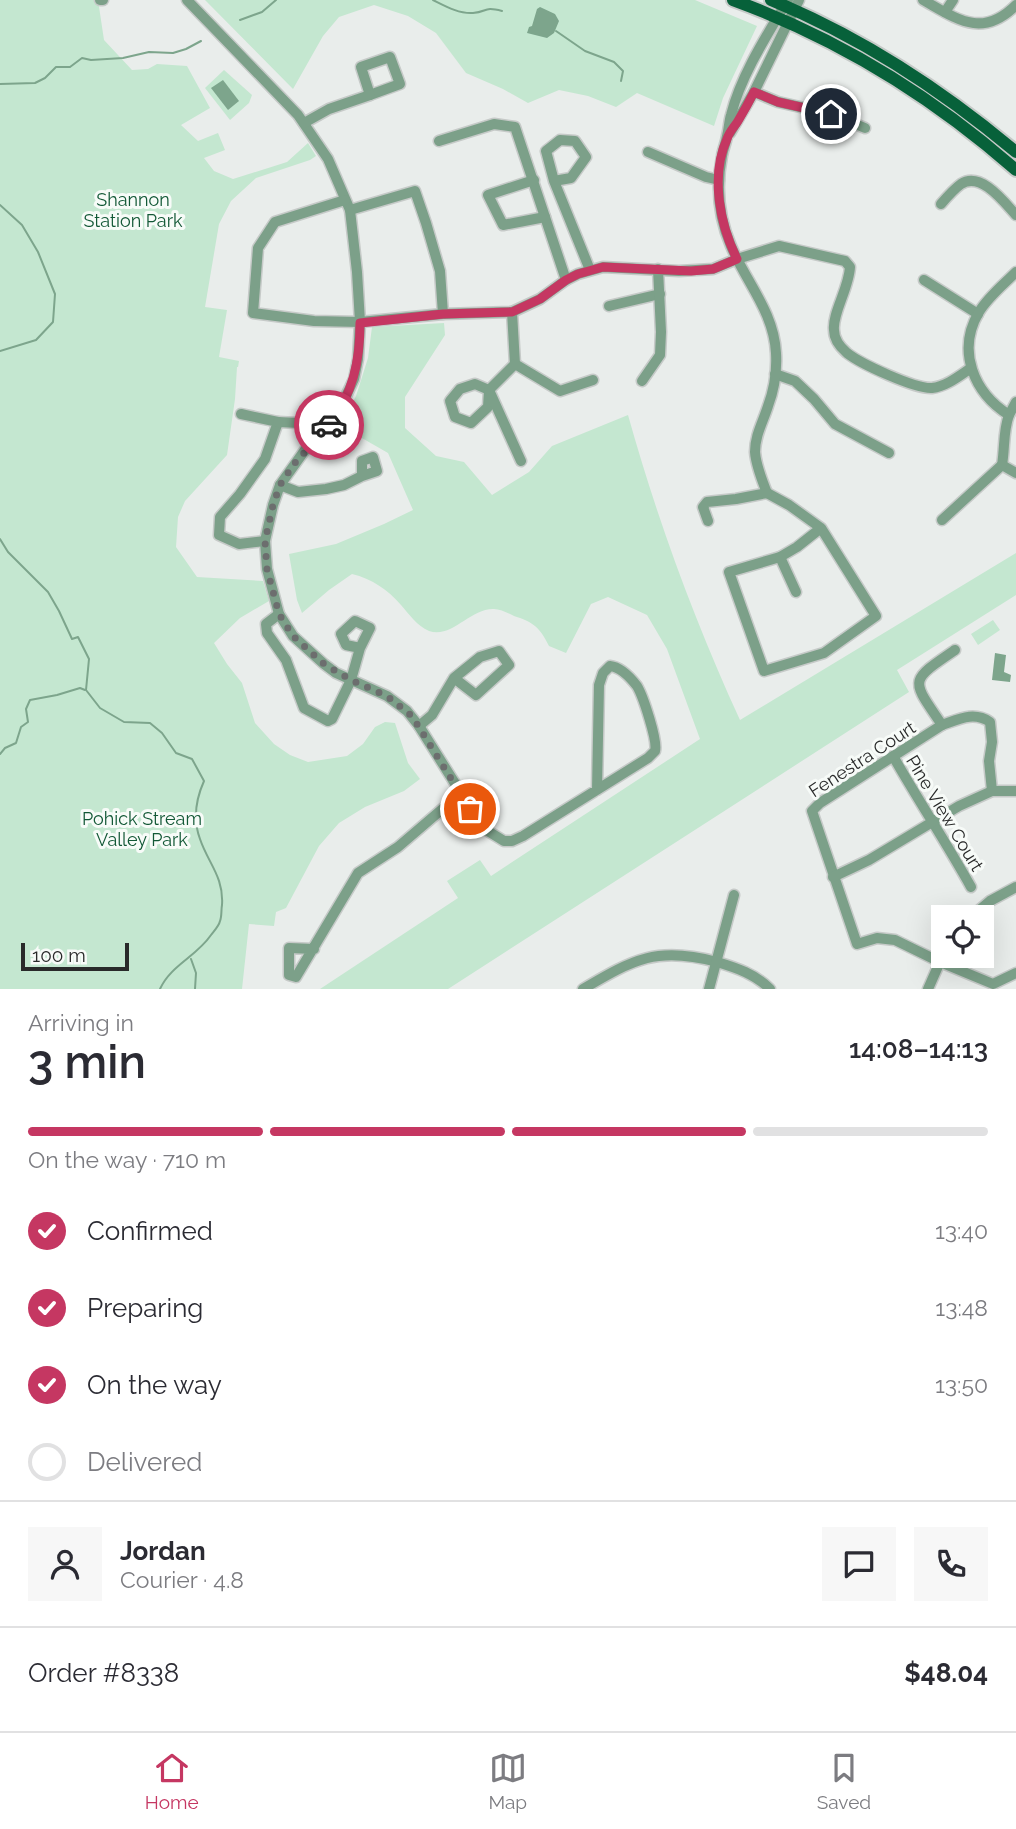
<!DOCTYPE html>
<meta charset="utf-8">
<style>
body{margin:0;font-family:Raleway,sans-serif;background:#f7f7f7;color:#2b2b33;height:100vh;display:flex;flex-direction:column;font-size:26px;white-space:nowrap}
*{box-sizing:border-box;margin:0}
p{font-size:23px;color:#7c7c81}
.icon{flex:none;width:38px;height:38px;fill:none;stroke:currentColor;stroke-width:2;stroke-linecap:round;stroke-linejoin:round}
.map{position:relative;height:989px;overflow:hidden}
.side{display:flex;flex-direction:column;background:#fff;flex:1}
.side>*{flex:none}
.fabs{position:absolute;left:931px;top:905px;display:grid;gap:14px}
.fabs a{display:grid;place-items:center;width:63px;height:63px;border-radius:0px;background:#fff;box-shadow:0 7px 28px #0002;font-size:35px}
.scale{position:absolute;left:21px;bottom:18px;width:108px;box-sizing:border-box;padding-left:7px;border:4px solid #292a2a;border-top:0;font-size:19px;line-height:24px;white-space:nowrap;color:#292a2a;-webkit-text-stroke:5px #f7fbf8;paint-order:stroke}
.pin{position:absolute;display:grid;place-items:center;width:60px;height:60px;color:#fff;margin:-30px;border:4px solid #fff;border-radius:50%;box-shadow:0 2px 7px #0007}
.courier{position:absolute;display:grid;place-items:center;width:70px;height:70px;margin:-35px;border:5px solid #c53762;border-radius:50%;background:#fff;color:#222;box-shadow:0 2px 9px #0007}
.summary em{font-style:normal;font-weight:600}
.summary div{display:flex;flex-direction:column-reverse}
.summary{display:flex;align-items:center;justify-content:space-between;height:119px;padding:0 28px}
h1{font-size:46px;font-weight:600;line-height:52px}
.bar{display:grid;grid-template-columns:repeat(4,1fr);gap:10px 7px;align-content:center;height:84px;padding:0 28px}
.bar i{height:9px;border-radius:5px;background:#e1e1e2}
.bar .on{background:#c53762}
.bar p{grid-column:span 4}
.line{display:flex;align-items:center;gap:18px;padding:0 28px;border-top:2px solid #e1e1e2}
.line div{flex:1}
.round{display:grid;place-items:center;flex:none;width:74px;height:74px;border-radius:0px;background:#f7f7f7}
ol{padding:0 28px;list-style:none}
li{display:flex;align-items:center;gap:21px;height:77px}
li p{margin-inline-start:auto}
li .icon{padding:7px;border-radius:50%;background:#c53762;color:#fff;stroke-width:4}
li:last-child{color:#7c7c81}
li i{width:38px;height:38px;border:4px solid #e1e1e2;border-radius:50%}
.tabs{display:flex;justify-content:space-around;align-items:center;height:98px;border-top:2px solid #e1e1e2;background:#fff;font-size:19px;color:#7c7c81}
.tabs a{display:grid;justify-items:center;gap:4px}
.tabs .on{color:#c53762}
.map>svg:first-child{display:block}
</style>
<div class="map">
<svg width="1016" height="989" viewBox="0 0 1016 989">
<rect width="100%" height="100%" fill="#e9edeb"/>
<g fill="#c4e7d0">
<path d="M0,0H98L104,40L132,70L148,69L157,64L187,66L210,108L181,125L198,141L218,133L225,150L204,158L214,171L233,179L287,162L308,143L316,156L310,160L256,178L231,201L219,224L205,307L227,310L219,357L239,361L238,367H237L235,399L227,455L185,501L178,517L176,547L197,577L263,581L269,601L240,618L214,643L227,664L242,683L255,723L274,744L290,755L308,762L347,756L363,744L375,727L385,722L395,723L408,763L420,779L404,791L365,807L339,823L319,846L286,908L276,912L274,926L249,924L242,989H0Z"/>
<path d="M205,0H695L757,26L723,98L714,126L637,93L616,107L588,96L559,90L528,103L503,89L466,73L436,33L408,16L374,5L339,17L323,36L293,89Z"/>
<path d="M224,70L252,95L249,103L230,120L205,88Z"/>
<path d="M444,323L445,335L405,397V428L436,456L464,462L492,495L529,472L552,446L628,415C657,519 695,622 740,720L1016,553V595L897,670L909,692L448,989H320L458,898L447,881L480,860L491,876L700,739L667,649L647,615L608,597L591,604L566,653L549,646C540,628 534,622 514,616C508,613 500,609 494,609C470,608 452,639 429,631C417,626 409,614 401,605C387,589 372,579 352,574L329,590L302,613L297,600L289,554L336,544L384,524L413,510L388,453L341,426L356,396L368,358L372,327Z"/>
<path d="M993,620L1000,630L978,645L971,634Z"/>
</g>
<g fill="#7da58c">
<path d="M540,7L555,14L559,21L554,33L547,38L527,33L529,27L532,26L537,9Z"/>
<path d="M223,80L239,101L228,110L211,88Z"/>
<path d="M995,653L1006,655L1004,672L1011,675L1010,682L992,680Z"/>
</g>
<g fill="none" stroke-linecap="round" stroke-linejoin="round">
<g stroke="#7da58c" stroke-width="2">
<path d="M433,0C445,6 459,14 473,13C488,12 483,6 502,11"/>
<path d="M240,20L262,12L276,0"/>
<path d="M556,31L585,51L614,62L623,71L621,81"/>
<path d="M0,84L35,83L45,78L56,67H70L82,58L91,60L123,58L149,52L173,53L186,49L201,41"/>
<path d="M0,205L22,225L38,252L55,294L53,322L36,340L0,351"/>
<path d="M0,539L8,552L48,592L59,611L72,639L78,637L89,659L86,690L100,708L124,722L150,723L162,733L176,753L192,759L204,781C196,799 193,820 200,839C208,863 224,877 222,905C221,910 222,916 220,921C219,926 214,931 211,935C196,957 171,965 160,989"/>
<path d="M0,754L5,748L16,743L21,727L28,722L26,709L30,700L57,695L80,688L85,690"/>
<path d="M191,959L196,973L195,989"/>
</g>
<defs>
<g id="minor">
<path d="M100,0H103"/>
<path d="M187,0L298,115L328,159L350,210L357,272L360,322L358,359L354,379L340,409L318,438L305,450L280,485L273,505L265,541L267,569L279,614L293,636L324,664L336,673L387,696L407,711L419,726L461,793L478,825L504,841H512L523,836L648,758L655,751C658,741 643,696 637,686C630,677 621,667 610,666L603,673L599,685L597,790"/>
<path d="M923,0C957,19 982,39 1016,5"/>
<path d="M945,12L953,0"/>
<path d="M390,57L400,84L370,95L361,67Z"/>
<path d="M754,92L778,102L831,114L865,128"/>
<path d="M304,123L329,109L370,95"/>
<path d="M730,133L754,92L799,0"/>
<path d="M439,141L494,124L515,127L566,280"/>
<path d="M648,152L706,177L719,180"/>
<path d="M534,180L488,195L503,225L545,217"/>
<path d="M554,181L571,178L586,157L575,141L560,140L546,151L554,181L590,270"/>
<path d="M345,200L275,222L258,248L253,313L314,321L360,322L443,314L512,312L540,299L566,280L578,274L603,267L679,271L713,269L737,259L779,246L845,261L850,267C849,288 832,314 834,330C834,339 840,347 847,353C861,364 915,389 932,388C947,386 959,376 971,368"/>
<path d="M941,204C947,197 954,189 961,184C981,171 1004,202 1016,215"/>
<path d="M350,210L415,191L426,223L440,271L443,314"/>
<path d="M924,280L978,314"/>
<path d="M609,306L660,294"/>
<path d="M512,312L515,364"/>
<path d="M775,374L795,381L814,399L835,424L889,453"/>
<path d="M642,381L660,355L661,332L658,269"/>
<path d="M475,384L489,390L488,407L471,423L455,417L450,401L460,389Z"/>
<path d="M241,414L278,422L265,459L240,494L220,517L219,535L239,544L265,541"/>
<path d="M1009,415L1016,402"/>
<path d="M278,422L299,423L318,438"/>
<path d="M521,461L489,390L515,364L560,391L593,380"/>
<path d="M1002,465C1005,447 1003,431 1009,415C974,393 956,351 979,312C988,297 1003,285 1016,272"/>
<path d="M1002,465L1016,473"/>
<path d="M280,485L298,492L326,489L344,485L362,476L377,471L373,457L362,461V476"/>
<path d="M767,493C762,480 756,466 755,452C755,435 763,422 768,406C774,390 777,370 776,353C774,312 746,282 731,246C719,218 716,186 722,156C723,149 726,143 727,136C729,129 729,121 731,115C741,75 767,35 788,0"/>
<path d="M767,493L789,505L821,528L876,616L824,653L764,671L729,572L780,557L797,547L821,528"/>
<path d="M942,520L1002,465"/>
<path d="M708,521L703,507L707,502L736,499L767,493"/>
<path d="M780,557L796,592"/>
<path d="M279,614L266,624L267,633L286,660L304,708L328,721L332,719L351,680L360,648L370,628L355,621L341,634L346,645L360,648"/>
<path d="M942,725C911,679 908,682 955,650"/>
<path d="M419,726L432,715L454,678L476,695L509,665L499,651L480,657L454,678"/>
<path d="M893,756C918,800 946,842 971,887"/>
<path d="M992,791L989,761L992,742L990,722C974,711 959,719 942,725L820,803L812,811L857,944L877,938L895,940L940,962L993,984L1016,973"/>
<path d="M833,877L869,860L959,806L992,791H1016"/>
<path d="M971,917L990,901L1016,887"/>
<path d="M314,949L289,948V975L296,977L358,873L398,847L461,793"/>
<path d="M583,989C634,959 657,946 717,962C737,968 755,974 770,989"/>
<path d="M709,989L734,895"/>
<path d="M928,989L943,955"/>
</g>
<g id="major">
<path d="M733,0C837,38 933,97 1016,170"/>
<path d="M771,0C861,37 942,90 1016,152"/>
</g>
</defs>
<use href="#minor" stroke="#c6cac8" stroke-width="13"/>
<use href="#major" stroke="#c6cac8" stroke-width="16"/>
<use href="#minor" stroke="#7ca089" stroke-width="10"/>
<use href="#major" stroke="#07613a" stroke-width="12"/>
</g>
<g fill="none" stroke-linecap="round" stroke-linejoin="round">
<path stroke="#6c6e6e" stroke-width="7" stroke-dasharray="0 12.6" d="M329,425L294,464L280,485L273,505L265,541L267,569L279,614L293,636L324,664L351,680L387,696L412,716L470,809"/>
<path stroke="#c53762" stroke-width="9" d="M329,425C353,394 360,361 360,323L443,314L512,312L540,299L566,280L578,274L603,267L691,271L713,269L737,259C720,225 710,176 727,139C729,132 735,126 738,121C744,111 749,102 754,92L778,102L831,114"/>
</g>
<g text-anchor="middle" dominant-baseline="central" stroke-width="6" stroke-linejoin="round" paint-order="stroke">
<g font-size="18" fill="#125836" stroke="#f7fbf8">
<text x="133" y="199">Shannon<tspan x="133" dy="21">Station Park</tspan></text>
<text x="142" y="818">Pohick Stream<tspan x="142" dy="21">Valley Park</tspan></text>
</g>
<g font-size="18" fill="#292a2a" stroke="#f7fbf8">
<text transform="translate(862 759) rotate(-33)">Fenestra Court</text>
<text transform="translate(945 813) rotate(59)">Pine View Court</text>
</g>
</g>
</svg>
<div class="fabs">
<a><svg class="icon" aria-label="locate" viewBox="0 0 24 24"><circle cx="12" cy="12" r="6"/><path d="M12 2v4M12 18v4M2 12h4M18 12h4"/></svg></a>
</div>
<div class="scale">100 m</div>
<div class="pin" style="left:470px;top:809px;background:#ea580c"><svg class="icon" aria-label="bag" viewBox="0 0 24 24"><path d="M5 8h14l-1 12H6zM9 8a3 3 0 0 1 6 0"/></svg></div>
<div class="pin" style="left:831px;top:114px;background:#1f2937"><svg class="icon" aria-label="home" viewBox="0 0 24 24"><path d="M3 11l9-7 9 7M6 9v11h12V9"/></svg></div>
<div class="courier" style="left:329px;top:425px"><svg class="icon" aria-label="car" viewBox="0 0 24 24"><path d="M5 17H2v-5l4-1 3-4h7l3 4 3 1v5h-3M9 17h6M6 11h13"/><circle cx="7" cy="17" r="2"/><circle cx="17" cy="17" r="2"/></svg></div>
</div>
<section class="side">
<div class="summary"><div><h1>3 min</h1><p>Arriving in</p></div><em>14:08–14:13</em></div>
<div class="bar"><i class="on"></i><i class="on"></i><i class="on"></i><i></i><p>On the way · 710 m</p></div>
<ol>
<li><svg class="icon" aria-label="check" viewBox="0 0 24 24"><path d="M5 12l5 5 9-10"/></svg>Confirmed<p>13:40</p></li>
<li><svg class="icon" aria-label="check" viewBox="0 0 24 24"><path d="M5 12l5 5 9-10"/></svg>Preparing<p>13:48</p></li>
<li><svg class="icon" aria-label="check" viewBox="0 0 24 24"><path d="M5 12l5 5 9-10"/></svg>On the way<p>13:50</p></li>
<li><i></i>Delivered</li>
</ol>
<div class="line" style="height:126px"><a class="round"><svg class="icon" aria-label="person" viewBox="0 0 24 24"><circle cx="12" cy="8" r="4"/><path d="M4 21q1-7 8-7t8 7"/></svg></a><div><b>Jordan</b><p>Courier · 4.8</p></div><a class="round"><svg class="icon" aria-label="chat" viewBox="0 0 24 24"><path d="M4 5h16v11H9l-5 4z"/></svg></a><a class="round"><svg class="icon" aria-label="phone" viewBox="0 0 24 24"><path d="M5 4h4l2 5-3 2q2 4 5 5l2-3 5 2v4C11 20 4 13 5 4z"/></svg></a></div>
<div class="line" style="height:91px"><div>Order #8338</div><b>$48.04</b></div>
</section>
<nav class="tabs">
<a class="on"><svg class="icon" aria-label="home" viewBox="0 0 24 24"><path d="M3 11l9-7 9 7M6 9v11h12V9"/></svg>Home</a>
<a><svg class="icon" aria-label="map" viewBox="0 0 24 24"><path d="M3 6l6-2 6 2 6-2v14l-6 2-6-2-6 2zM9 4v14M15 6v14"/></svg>Map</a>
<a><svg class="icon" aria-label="saved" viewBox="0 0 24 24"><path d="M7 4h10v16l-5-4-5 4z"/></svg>Saved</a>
</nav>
